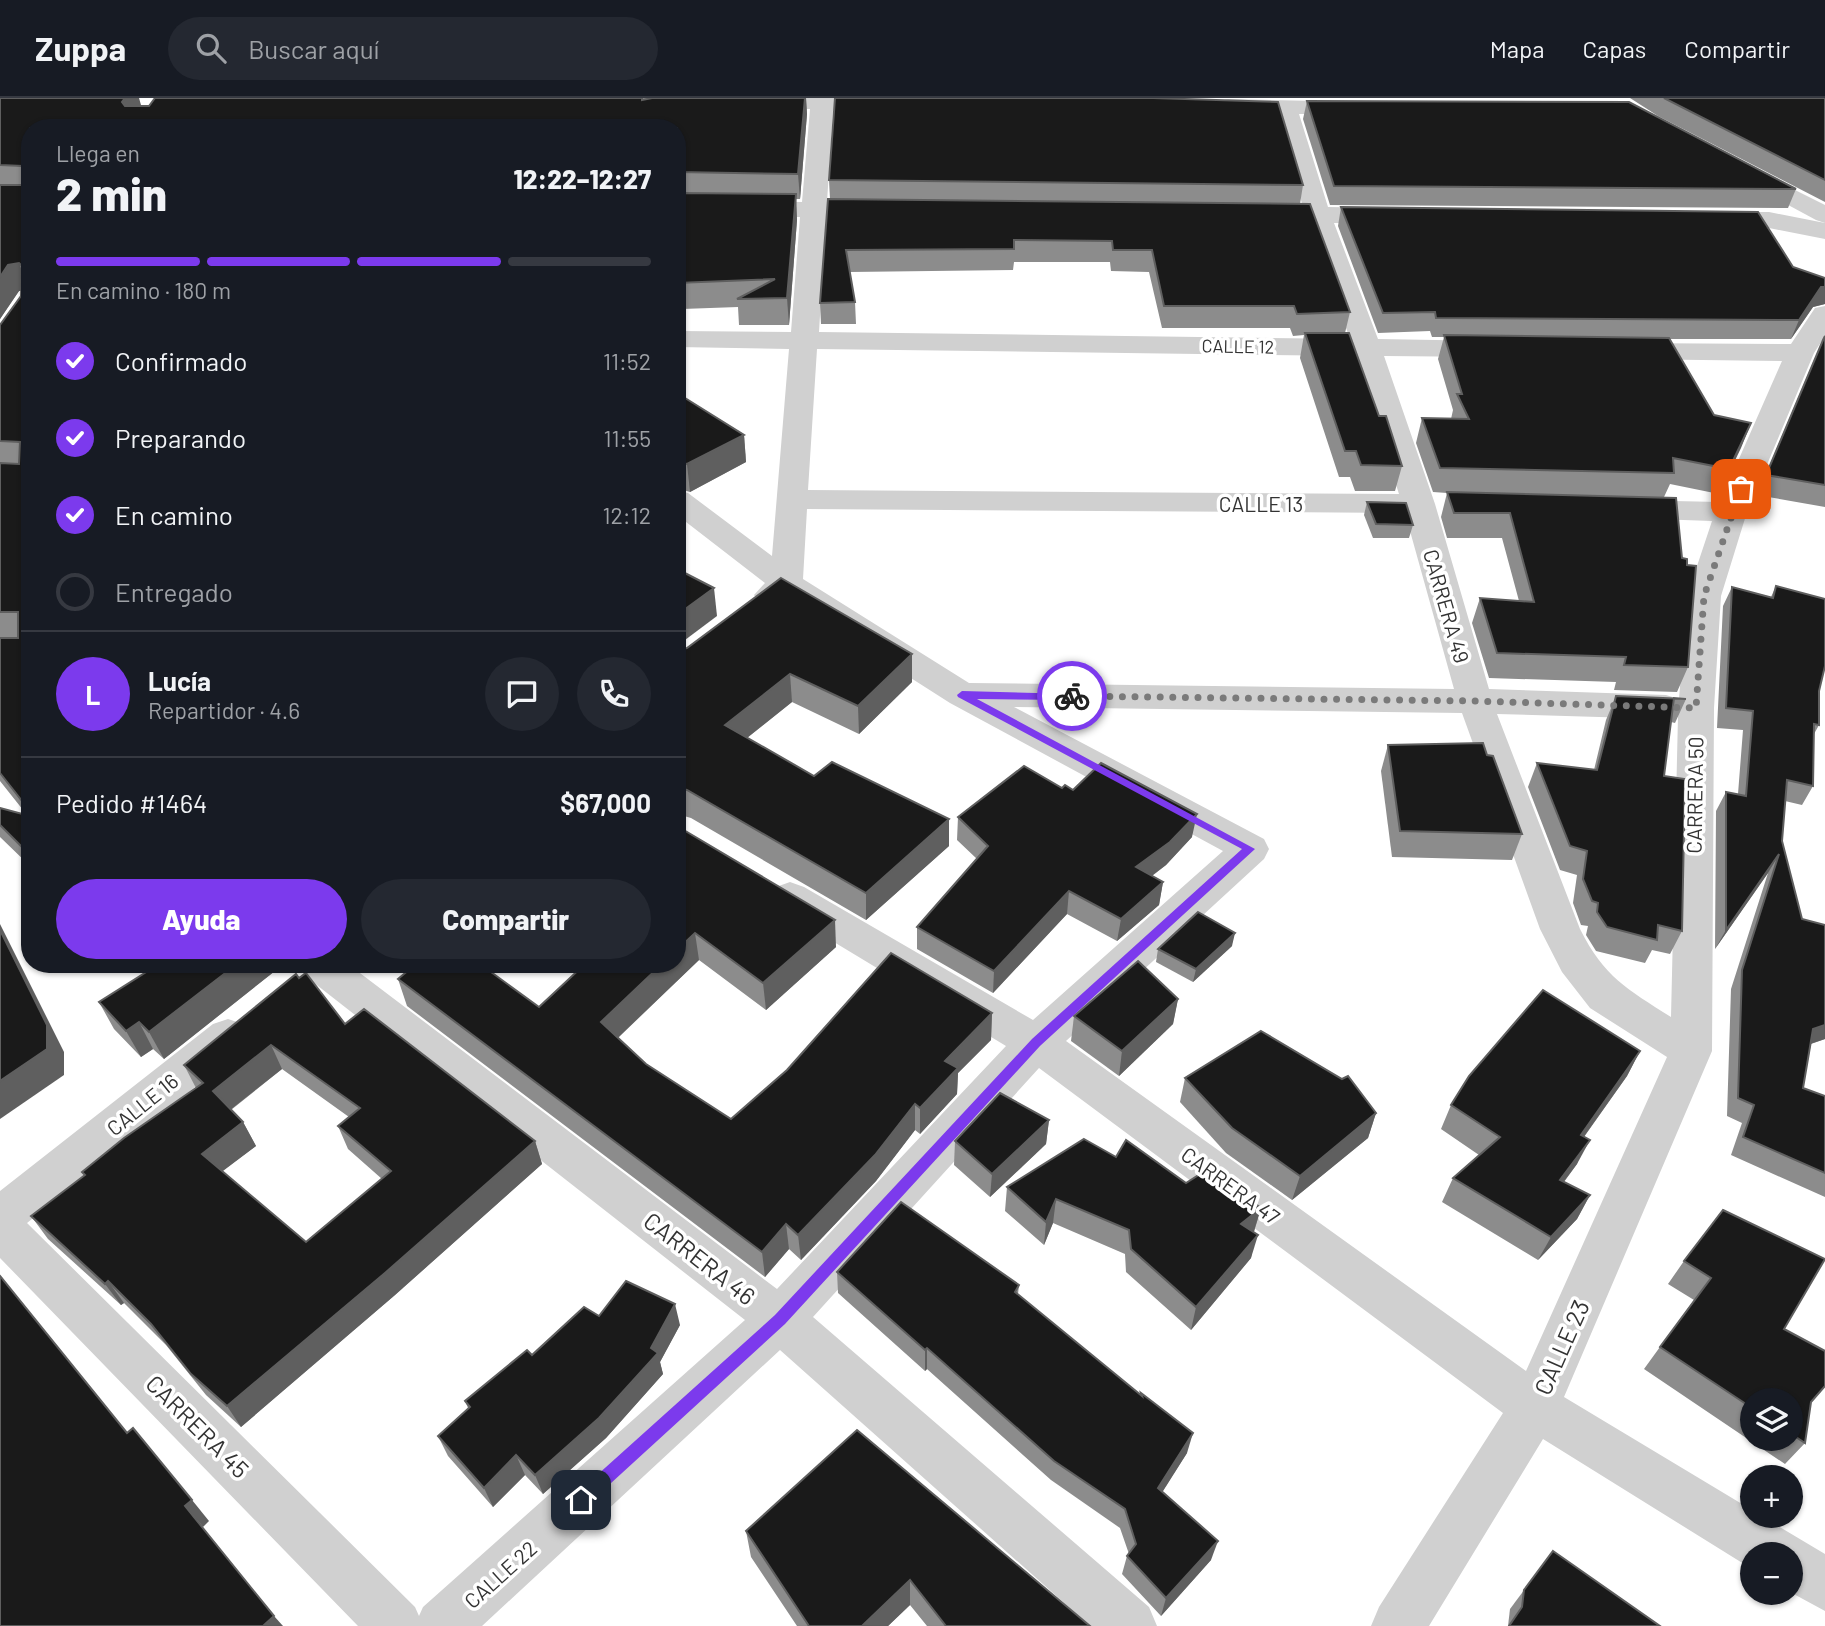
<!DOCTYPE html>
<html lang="es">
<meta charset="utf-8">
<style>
body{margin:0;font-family:Barlow,sans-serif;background:#242831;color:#f1f3f6;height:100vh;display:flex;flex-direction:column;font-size:26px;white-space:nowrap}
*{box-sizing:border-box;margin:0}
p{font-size:23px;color:#9ea1a6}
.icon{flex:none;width:38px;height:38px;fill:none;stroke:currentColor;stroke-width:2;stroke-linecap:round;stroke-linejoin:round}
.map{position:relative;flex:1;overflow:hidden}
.panel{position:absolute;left:21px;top:21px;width:665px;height:854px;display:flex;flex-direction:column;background:#171b24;border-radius:28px;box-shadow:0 2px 5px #0004}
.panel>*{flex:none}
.fabs{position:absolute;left:1740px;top:1290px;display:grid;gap:14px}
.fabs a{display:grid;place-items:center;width:63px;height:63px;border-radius:50%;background:#171b24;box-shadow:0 2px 5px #0004;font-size:35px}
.pin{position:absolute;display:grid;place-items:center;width:60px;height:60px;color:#fff;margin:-30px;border-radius:14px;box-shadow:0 4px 10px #0006}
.courier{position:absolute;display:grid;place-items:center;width:70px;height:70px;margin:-35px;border:5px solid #7c3aed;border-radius:50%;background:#fff;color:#222;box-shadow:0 2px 9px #0007}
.headline em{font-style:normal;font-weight:800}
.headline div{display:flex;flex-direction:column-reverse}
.headline{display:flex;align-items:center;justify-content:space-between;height:119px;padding:0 35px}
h1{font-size:46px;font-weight:800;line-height:52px}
.bar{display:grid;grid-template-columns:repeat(4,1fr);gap:10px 7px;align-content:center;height:84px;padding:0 35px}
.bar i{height:9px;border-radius:5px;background:#363941}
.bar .on{background:#7c3aed}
.bar p{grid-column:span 4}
.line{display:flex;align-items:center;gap:18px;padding:0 35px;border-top:2px solid #363941}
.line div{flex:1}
.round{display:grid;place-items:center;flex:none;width:74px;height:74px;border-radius:37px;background:#242831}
ol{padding:0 35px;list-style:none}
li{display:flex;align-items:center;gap:21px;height:77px}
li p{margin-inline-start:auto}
li .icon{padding:7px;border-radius:50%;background:#7c3aed;color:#fff;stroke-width:4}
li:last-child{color:#9ea1a6}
li i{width:38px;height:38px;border:4px solid #363941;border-radius:50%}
.cta{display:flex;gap:14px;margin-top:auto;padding:14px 35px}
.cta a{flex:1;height:80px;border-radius:42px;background:#7c3aed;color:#fff;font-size:28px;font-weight:800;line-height:80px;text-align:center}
.cta a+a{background:#242831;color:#f1f3f6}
header{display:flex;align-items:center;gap:42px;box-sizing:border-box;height:98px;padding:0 35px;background:#171b24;border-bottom:2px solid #363941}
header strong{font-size:33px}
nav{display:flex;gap:38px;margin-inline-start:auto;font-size:24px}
.search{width:490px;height:63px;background:#242831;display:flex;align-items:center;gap:18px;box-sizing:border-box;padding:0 24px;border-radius:38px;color:#9ea1a6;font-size:26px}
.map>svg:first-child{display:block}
</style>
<header>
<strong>Zuppa</strong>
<div class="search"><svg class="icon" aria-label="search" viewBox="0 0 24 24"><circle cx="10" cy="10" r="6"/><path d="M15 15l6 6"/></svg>Buscar aquí</div>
<nav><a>Mapa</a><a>Capas</a><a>Compartir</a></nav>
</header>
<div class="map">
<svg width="1825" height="1528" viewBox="0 0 1825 1528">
<rect width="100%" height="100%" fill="#fff"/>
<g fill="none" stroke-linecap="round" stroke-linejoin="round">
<g fill="#d0d0d0" fill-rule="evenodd">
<path d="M747,0H896L900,5L896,10L888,12H833L827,104L887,107L891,112L887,117L826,119L819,234L1350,241L1308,124L1251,121L1247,116L1251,111L1303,109L1276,15L1220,13L1216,8L1220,3L1228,1L1365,4L1369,9L1365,14L1357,16H1299L1328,109L1393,110L1402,113L1406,118L1402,123L1393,126L1334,125L1378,241L1494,243L1504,245L1508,251L1504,257L1494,259L1384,258L1435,406L1489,591L1666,597L1679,601L1687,498L1712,423L1626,420L1615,418L1610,411L1615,404L1626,402L1720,404L1782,263L1624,261L1614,259L1610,253L1614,247L1624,245L1791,246L1815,210L1825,208V238L1814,255L1747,414L1721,498L1714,610L1712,953L1564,1299L1752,1412V1418H1761L1825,1456V1513L1790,1494V1456H1752V1471L1543,1341L1429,1528H1371L1379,1509L1503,1315L1039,970L813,1219L1149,1509L1157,1528H1090L780,1252L482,1528H358L0,1160V1093L213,926L228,921L243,926L249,938L243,950L27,1125L415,1509L419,1518L423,1509L745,1222L304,877L298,866H348L777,1191L1006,948L776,809L770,799L776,789L790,784L804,789L1033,922L1223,753L950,605L787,501L771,508L759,504L754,497L765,485L677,417V393L688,395L772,458L789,251L677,249V233L791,234L800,119L677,118V102L802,104L810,11H756L748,9L744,4ZM817,251L1355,258L1399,396L808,392ZM807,411L1405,415L1454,591L969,585L803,481ZM1014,609L1462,615L1540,831L1562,874L1590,910L1667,959L1526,1273L1066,943L1264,761L1269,751L1264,741ZM1497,616L1666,621L1678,618L1671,919C1627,891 1604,879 1580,831Z"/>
<path d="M1745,67L1825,107V125L1816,122L1736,79L1733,74L1736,69Z"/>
<path d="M1712,114H1769L1825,125V141L1769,130L1703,127L1699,122L1703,117Z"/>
</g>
</g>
<g fill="#8c8c8c" fill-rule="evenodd">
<path d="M0,0L141,7L140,8L652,0H806L807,16L800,101H796L797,122L789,227H739L738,209L682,211L677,210V30H30V768L0,739V710L27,717L0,683V227L21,198V193H19L0,221Z"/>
<path d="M1630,0H1825V104L1658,18Z"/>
<path d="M1307,3L1796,91L1788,110L1330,107L1303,21Z"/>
<path d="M829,82L1303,87L1300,106L1350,214L1345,235L1379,318L1402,368L1395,393H1355L1350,379H1339L1300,260L1304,237L1293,238L1290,230H1162L1149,174L1111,173L1110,164H1014L1013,172L850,174L855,204L856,226H821L820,205L830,101Z"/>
<path d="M1341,109L1793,169L1825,180V206L1813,209L1791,241H1669L1714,317L1751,325L1719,396L1670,386L1664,399L1688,569L1677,594L1614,592L1616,584L1489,580L1472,525L1480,500L1519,503L1502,440H1447L1441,419L1447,395L1433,394L1416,345L1422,320L1451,321L1453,312L1438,261L1444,239H1432L1430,233L1378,235L1338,128Z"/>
<path d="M1825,238V409L1757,397L1814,262Z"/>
<path d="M677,295L744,337L746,364L690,394L677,390Z"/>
<path d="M1367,404L1413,427L1409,440H1373L1364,417Z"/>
<path d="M1776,488L1819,593V627L1814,636L1813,688L1802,707L1785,703L1782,743L1802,821L1825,827V941L1811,946L1803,990L1825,998V1099L1731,1057L1742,1025L1727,1018L1731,891L1768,775L1715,851L1716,713L1726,694L1738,696L1743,632L1717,630L1723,508L1732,489L1771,499Z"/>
<path d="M677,552L912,584L859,636L792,604L747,640L814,678L949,721V748L866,822L691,720L677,716Z"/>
<path d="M1616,598L1686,601L1675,625L1671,624L1664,678L1682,833L1670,856L1652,852L1645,865L1596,853L1586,837L1588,828L1581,827L1573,805L1577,777L1560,772L1528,689L1537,665L1594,672L1606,622Z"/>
<path d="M1388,647L1522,736L1512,762L1392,759L1381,673Z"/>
<path d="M1062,690L1073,692L1192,739L1166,767L1152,778L1163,784L1159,807L1117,843L1067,816L993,895L917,851V829L977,761L957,742L958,719Z"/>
<path d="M677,728L836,849L766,912L699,862L618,940L646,966L731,1021L992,915L991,942L958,975L957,996L920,1036L915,1032L876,1083L801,1162L789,1151L765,1179L407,908L398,881L485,870L539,909L677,866Z"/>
<path d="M1232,848L1193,884L1156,864L1158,851Z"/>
<path d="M280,869L164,961L153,951L141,959L114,931L99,904Z"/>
<path d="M1178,901L1173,926L1119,978L1071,943L1074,918Z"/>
<path d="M345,926L535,1043L542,1066L395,1197L241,1329L206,1297L166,1247L124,1205L121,1207L48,1141L31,1118L85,1078L82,1074L196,990L184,967ZM282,971L349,1019L338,1028L348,1051L382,1081L306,1144L222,1073L256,1048L243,1024L231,1012Z"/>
<path d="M1640,953L1627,978L1584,1039L1577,1066L1564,1084L1590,1097L1577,1121L1538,1162L1442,1104L1453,1080L1479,1057L1441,1031L1451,1007Z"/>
<path d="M1185,980L1376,1015L1368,1040L1292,1102L1226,1055L1180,1004Z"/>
<path d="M1049,1022L1046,1046L990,1099L954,1067L955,1043Z"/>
<path d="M1116,1059L1186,1085L1261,1110L1254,1134L1251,1160L1191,1232L1126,1174L1125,1156L1053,1125L1044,1147L1005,1113L1007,1089Z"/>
<path d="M1723,1112L1784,1231L1811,1304L1805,1345L1785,1366L1644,1271L1694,1202L1668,1186L1684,1163ZM1752,1302H1790V1340H1752Z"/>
<path d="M837,1174L1019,1187L1018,1196L1141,1297V1295L1187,1355L1162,1394L1211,1462L1161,1518L1122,1476L1127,1458L1129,1456L1120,1430L1051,1382L927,1271L925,1273L838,1195Z"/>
<path d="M599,1218L680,1227L660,1264L663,1276L606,1340L543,1396L525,1377L493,1409L448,1358L438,1338L468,1310L465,1303L532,1257Z"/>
<path d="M746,1433L1090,1528H927L910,1507L888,1528H797L751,1459Z"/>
<path d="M1553,1453L1660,1528H1508L1510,1511Z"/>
</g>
<g fill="#5f5f5f">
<path d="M125,0H139L141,7L131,29L122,4Z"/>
<path d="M805,0H806L807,16L800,101L798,76Z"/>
<path d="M796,96L797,122L789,227L787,200Z"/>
<path d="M19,165L29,191L19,193L0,221V179L8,167Z"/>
<path d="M1821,189H1825V206L1813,209L1791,241L1799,222Z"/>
<path d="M1751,325L1741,350L1719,396L1729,371Z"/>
<path d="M744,337L746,364L690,394L687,366Z"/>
<path d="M714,490L717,518L677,548V517Z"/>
<path d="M912,556V584L859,636L858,608Z"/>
<path d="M790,576L792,604L728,655L725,627Z"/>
<path d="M1197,716L1192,739L1166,767L1133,792L1136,769Z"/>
<path d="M949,721V748L866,822V795Z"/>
<path d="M1779,756L1768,775L1715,851L1726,832Z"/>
<path d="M1163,784L1159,807L1117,843L1121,821Z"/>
<path d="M1069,793L1067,816L993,895L994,873Z"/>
<path d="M835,822L836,849L766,912L763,885Z"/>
<path d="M0,826L64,954V977L0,1021Z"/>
<path d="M695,835L699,862L607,950L601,924L662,866H677V852Z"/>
<path d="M1235,835L1232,848L1193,884L1196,871Z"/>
<path d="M237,866H279L280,869L164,961L149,934Z"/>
<path d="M1178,901L1173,926L1119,978L1122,953Z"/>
<path d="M992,915L991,942L958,975L957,996L920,1036V1010L945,963Z"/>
<path d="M139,924L153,951L141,959L126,933Z"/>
<path d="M1825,927V941L1801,949L1813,931Z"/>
<path d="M271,947L282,971L225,1016L213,993Z"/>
<path d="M1640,953L1627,978L1568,1061L1581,1037Z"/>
<path d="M915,1006V1032L876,1083L801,1162L798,1137Z"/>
<path d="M1376,1015L1368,1040L1292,1102L1300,1078Z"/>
<path d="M1049,1022L1046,1046L990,1099L992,1076Z"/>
<path d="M243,1024L256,1048L215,1079L202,1056Z"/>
<path d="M1590,1042L1577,1066L1547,1106L1560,1082Z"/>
<path d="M535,1043L542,1066L395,1197L241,1329L227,1308Z"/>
<path d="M1590,1097L1577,1121L1538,1162L1551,1139Z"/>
<path d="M1056,1101L1053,1125L1044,1147L1046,1124Z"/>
<path d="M1261,1110L1254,1133L1235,1149L1241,1126Z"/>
<path d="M786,1126L789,1151L765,1179L762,1154Z"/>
<path d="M1258,1137L1251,1160L1191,1232L1196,1209Z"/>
<path d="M108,1183L124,1205L121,1207L105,1186Z"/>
<path d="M675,1206L680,1227L660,1264L663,1276L606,1340L543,1396L535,1377L651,1250Z"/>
<path d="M927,1250V1271L925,1273V1252Z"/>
<path d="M1193,1335L1187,1355L1153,1409L1158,1390Z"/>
<path d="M516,1357L525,1377L493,1409L484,1390Z"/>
<path d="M192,1402L209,1423L203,1429L185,1408Z"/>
<path d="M1218,1443L1211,1462L1161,1518L1166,1500Z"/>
<path d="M910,1482V1507L888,1528H862Z"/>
<path d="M274,1518L283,1528H263Z"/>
</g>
<g fill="#1a1a1a" stroke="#5f5f5f" stroke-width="2" fill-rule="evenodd">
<path d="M0,0H125L122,4L125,8H149L155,0H642V2L652,0H805L798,76L677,74V30H30V713L0,675V540H18V514H0V365L19,366L20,344L0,343V227L21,198L22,168L19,165L8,167L0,179V87H22V68L0,67Z"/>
<path d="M835,0H1153L1278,4L1303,87L829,82Z"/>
<path d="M1664,0H1825V82Z"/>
<path d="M1307,3L1629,4L1796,91L1334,88Z"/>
<path d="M677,95L796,96L787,200L737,201L775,181L677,185Z"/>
<path d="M828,101L1310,106L1350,214L1297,216L1294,208H1164L1152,152H1113L1112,143L1014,142V151L846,152L855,204L820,205Z"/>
<path d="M1341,109L1758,114L1793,169L1825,180V189H1821L1799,222L1436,220L1435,214L1383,215Z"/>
<path d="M1305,235H1349L1379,318H1386L1402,368L1361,367L1356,353H1345Z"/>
<path d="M1444,237L1669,240L1714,317L1751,325L1729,371L1673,360L1674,375L1440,370L1422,320L1469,321L1457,296H1462Z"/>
<path d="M1825,238V387L1766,377L1823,242Z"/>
<path d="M677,295L744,337L687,366L677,364Z"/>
<path d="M1447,394L1676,400L1682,460L1687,461V467L1696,468L1688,569L1624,567L1626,559L1497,555L1480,500L1534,504L1510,415H1454Z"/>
<path d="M1367,404L1406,405L1413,427L1376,426Z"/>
<path d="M677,471L714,490L677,517Z"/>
<path d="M781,480L912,556L858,608L790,576L725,627L814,678L832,664L949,721L866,795L687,692L677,690V552L687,550Z"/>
<path d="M1776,488L1825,501V568L1819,593V627L1814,626L1813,688L1787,682L1782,743L1802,821L1825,827V927L1813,931L1803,990L1825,998V1075L1743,1039L1754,1007L1738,1000L1742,872L1779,756L1726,832V694L1746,698L1753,613L1726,610L1732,489L1773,500Z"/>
<path d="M1616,598L1686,601L1674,600L1664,678L1685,681L1682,833L1658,827L1657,842L1607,829L1597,814L1598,805L1592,803L1583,781L1587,753L1570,748L1537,665L1597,672Z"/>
<path d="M1483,645L1487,657L1493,658L1522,736L1400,733L1388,647Z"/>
<path d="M1101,665L1197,716L1170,744L1136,769L1163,784L1121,821L1069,793L994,873L917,829L988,748L958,719L1024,668L1062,690L1065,687L1073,692Z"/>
<path d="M0,710L30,718V757L0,727Z"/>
<path d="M677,728L835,822L763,885L695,835L677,852Z"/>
<path d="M1198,814L1235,835L1196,871L1158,851Z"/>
<path d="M0,832L47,927V951L0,983Z"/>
<path d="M891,855L992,915L945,963L958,970L920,1010L915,1006L875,1057L798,1137L786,1126L762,1154L398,881L416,866H480L539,909L585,866H662L601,924L646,966L731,1021L787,972Z"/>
<path d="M1138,863L1178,901L1122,953L1074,918Z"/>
<path d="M159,866H237L149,934L139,924L126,933L99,904Z"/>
<path d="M306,875L345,926L364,911L535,1043L385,1175L227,1308L191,1276L151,1226L108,1183L105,1186L31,1118L85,1077L82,1074L124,1040L203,985L184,967L296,876L299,880ZM271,947L360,1010L338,1028L391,1073L306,1144L202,1056L243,1024L213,993Z"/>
<path d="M1543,892L1640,953L1581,1037L1590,1042L1560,1082L1590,1097L1551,1139L1453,1080L1500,1039L1451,1007L1469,978Z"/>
<path d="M1261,933L1342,981L1348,978L1376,1015L1300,1078L1232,1030L1185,980Z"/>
<path d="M1000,995L1049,1022L992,1076L955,1043Z"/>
<path d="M1084,1041L1116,1059L1126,1042L1186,1085L1208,1071L1261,1110L1241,1126L1258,1137L1196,1209L1131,1151L1129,1132L1056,1101L1046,1124L1007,1089Z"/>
<path d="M901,1104L1019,1187L1015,1194L1142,1298L1141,1295L1193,1335L1158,1390L1218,1443L1166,1500L1127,1458L1136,1446L1125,1411L1054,1363L927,1250L925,1252L837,1174Z"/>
<path d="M1723,1112L1825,1161L1784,1231L1825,1253V1288L1811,1304L1805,1345L1790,1335V1302H1752V1310L1660,1249L1711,1180L1684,1163Z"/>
<path d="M0,1178L127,1335L133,1330L192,1402L185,1408L274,1518L263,1528H0Z"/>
<path d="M626,1183L675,1206L651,1250L658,1255L599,1320L535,1377L516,1357L484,1390L438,1338L470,1309L465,1303L527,1252L532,1257L584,1209L599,1218Z"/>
<path d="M857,1332L1090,1528H946L910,1482L862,1528H809L746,1433Z"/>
<path d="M1553,1453L1660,1528H1509L1522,1509L1524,1492Z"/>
</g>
<path fill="#7c3aed" d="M962,593L1076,596L1077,598L1072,602L977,601L1255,751L1040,948L785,1226L587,1407L581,1409L576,1407L574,1402L576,1396L775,1217L1032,941L1242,751L958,599L957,597Z"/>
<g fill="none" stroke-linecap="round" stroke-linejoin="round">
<path stroke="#7a7a7a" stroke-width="7" stroke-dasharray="0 12.6" d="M1072,598L1475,603L1696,610L1704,498L1741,391"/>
</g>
<g text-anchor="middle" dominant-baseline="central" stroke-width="7" stroke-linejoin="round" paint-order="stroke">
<g font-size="18" fill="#333" stroke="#fff">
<text transform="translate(1238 248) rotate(1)">CALLE 12</text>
</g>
<g font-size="21" fill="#333" stroke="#fff">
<text x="1261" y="405">CALLE 13</text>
<text transform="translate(1447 508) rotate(74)">CARRERA 49</text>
<text transform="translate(1694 697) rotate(-89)">CARRERA 50</text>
<text transform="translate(142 1006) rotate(-39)">CALLE 16</text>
<text transform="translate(1231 1087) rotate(36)">CARRERA 47</text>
<text transform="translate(500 1476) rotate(-42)">CALLE 22</text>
</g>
<g font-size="24" fill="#333" stroke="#fff">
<text transform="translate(700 1160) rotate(38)">CARRERA 46</text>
<text transform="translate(1561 1249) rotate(-66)">CALLE 23</text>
<text transform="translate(198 1328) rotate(45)">CARRERA 45</text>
</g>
</g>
</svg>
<div class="fabs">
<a><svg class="icon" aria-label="layers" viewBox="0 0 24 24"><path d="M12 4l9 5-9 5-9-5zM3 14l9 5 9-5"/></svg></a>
<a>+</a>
<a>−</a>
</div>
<div class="pin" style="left:1741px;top:391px;background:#ea580c"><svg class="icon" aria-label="bag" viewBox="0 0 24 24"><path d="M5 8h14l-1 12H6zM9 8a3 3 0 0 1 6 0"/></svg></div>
<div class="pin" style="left:581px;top:1402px;background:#1f2937"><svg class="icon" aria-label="home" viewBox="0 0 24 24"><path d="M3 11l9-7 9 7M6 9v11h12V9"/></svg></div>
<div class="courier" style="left:1072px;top:598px"><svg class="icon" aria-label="bike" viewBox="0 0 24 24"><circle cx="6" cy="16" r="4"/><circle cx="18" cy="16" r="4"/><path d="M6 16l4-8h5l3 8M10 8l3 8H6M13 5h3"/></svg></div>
<section class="panel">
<div class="headline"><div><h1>2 min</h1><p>Llega en</p></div><em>12:22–12:27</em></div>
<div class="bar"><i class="on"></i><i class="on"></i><i class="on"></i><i></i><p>En camino · 180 m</p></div>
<ol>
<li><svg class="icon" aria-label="check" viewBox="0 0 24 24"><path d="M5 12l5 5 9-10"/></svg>Confirmado<p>11:52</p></li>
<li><svg class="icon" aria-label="check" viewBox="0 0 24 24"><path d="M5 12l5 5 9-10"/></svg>Preparando<p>11:55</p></li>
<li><svg class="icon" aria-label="check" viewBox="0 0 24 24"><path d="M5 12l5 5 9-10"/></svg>En camino<p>12:12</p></li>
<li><i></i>Entregado</li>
</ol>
<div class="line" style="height:126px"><b class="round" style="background:#7c3aed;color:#fff">L</b><div><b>Lucía</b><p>Repartidor · 4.6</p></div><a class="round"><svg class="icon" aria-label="chat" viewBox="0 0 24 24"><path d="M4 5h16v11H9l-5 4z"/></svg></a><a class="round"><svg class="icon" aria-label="phone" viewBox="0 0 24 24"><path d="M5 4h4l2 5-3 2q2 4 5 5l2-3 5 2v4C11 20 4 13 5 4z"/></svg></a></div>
<div class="line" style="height:91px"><div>Pedido #1464</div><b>$67,000</b></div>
<div class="cta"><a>Ayuda</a><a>Compartir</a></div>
</section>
</div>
